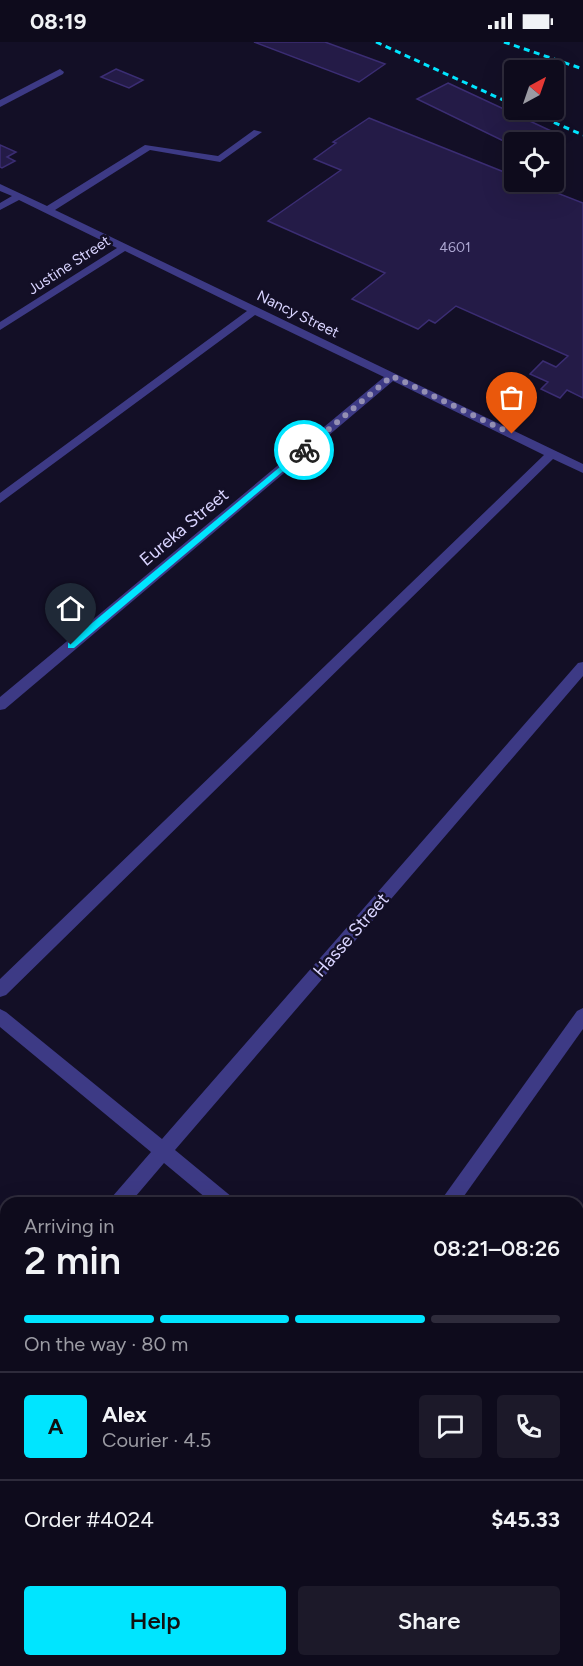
<!DOCTYPE html>
<meta charset="utf-8">
<style>
body{margin:0;font-family:Figtree,sans-serif;background:#1c1929;color:#f1f3f6;height:100vh;display:flex;flex-direction:column;font-size:22px;white-space:nowrap}
*{box-sizing:border-box;margin:0}
p{font-size:20px;color:#9b9ba3}
.icon{flex:none;width:33px;height:33px;fill:none;stroke:currentColor;stroke-width:2;stroke-linecap:round;stroke-linejoin:round}
.map{position:relative;flex:1;overflow:hidden}
.drawer{position:absolute;left:0px;top:1155px;width:584px;height:470px;display:flex;flex-direction:column;background:#0e0b1c;border-radius:18px 18px 0 0;box-shadow:0 6px 24px #0002,0 0 0 2px #2e2b3b}
.drawer>*{flex:none}
.needle{width:39px;rotate:40deg}
.buttons{position:absolute;left:504px;top:18px;display:grid;gap:12px}
.buttons a{display:grid;place-items:center;width:60px;height:60px;border-radius:6px;background:#0e0b1c;box-shadow:0 6px 24px #0002,0 0 0 2px #2e2b3b;font-size:30px}
.pin{position:absolute;display:grid;place-items:center;width:51px;height:51px;color:#fff;margin:-62px -26px;border-radius:50% 50% 50% 0;rotate:-45deg;box-shadow:0 0 6px #0007}
.pin .icon{rotate:45deg}
.courier{position:absolute;display:grid;place-items:center;width:60px;height:60px;margin:-30px;border:4px solid #00e5ff;border-radius:50%;background:#fff;color:#222;box-shadow:0 2px 8px #0007}
.headline em{font-style:normal;font-weight:600}
.headline div{display:flex;flex-direction:column-reverse}
.headline{display:flex;align-items:center;justify-content:space-between;height:102px;padding:0 24px}
h1{font-size:39px;font-weight:600;line-height:45px}
.bar{display:grid;grid-template-columns:repeat(4,1fr);gap:9px 6px;align-content:center;height:72px;padding:0 24px}
.bar i{height:8px;border-radius:4px;background:#2e2b3b}
.bar .on{background:#00e5ff}
.bar p{grid-column:span 4}
.line{display:flex;align-items:center;gap:15px;padding:0 24px;border-top:2px solid #2e2b3b}
.line div{flex:1}
.round{display:grid;place-items:center;flex:none;width:63px;height:63px;border-radius:6px;background:#1c1929}
.primary-button{display:flex;gap:12px;margin-top:auto;padding:12px 24px}
.primary-button a{flex:1;height:69px;border-radius:6px;background:#00e5ff;color:#111;font-size:24px;font-weight:600;line-height:69px;text-align:center}
.primary-button a+a{background:#1c1929;color:#f1f3f6}
.status{display:flex;justify-content:space-between;align-items:center;height:42px;padding:0 30px;background:#0e0b1c;direction:ltr}
.status svg{height:16px;fill:currentColor}
.map>svg:first-child{display:block}
</style>
<div class="status"><b>08:19</b><svg viewBox="0 0 49 12"><path d="M0 12V9h3v3zM5 12V6h3v6zM10 12V3h3v9zM15 12V0h3v12zM26 1h20v11H26zM47 4h2v5h-2z"/></svg></div>
<div class="map">
<svg width="583" height="1624" viewBox="0 0 583 1624">
<rect width="100%" height="100%" fill="#130f26"/>
<g fill="#241b47" stroke="#3b2d73" stroke-width="1.5">
<path d="M254,0H325L385,22L359,40Z"/>
<path d="M116,27L143,38L129,46L101,35Z"/>
<path d="M448,41L564,95L554,102L514,100V104L417,57Z"/>
<path d="M369,76L514,134V140H529L583,161V356L567,348L560,356L541,347L548,340L530,332L543,319L556,325L568,314L456,264L435,281L429,278L418,287L352,257L385,231L268,179L341,128L314,117L336,101L333,100Z"/>
<path d="M0,103L16,110L7,115L15,119L2,126L0,125Z"/>
<path d="M407,1618H435L432,1624H413Z"/>
</g>
<g fill="none" stroke-linecap="round" stroke-linejoin="round">
<g fill="#3d3a85" fill-rule="evenodd">
<path d="M60,27L64,30L63,32L0,65V58Z"/>
<path d="M254,88L262,90L220,120L150,108L55,168L583,422V431L553,417L6,953L0,955V937L544,413L393,339L5,667L0,668V655L384,335L255,273L0,461V451L247,269L125,209L0,288V280L117,206L19,158L0,168V161L12,154L0,149V142L47,164L145,103L218,114Z"/>
<path d="M583,620V634L175,1108L232,1155L235,1161H212L164,1121L130,1161H109L112,1155L151,1110L0,985V967L6,970L162,1097L578,621Z"/>
<path d="M583,966V987L459,1161H439L577,969Z"/>
<path d="M6,1278V1300L0,1302V1280Z"/>
<path d="M578,1439L583,1441V1464L578,1462Z"/>
<path d="M583,1471V1499L578,1501V1473Z"/>
<path d="M242,1618H264L262,1624H240Z"/>
<path d="M490,1618H513L510,1624H488Z"/>
</g>
<g fill="#c25bff" fill-rule="evenodd">
<path d="M0,1340L6,1343V1366L0,1363Z"/>
<path d="M260,1618H286L288,1624H263Z"/>
</g>
<g stroke="#00e5ff" stroke-width="3" stroke-dasharray="6 4.5" stroke-linecap="butt">
<path d="M376,0L514,63"/>
<path d="M504,0L583,27"/>
<path d="M525,68L583,93"/>
</g>
</g>
<path fill="#00e5ff" d="M304,405L308,408L307,409L74,606H68V601Z"/>
<g fill="none" stroke-linecap="round" stroke-linejoin="round">
<path stroke="#948fb3" stroke-width="6" stroke-dasharray="0 10.8" d="M304,408L392,334L512,392"/>
</g>
<g text-anchor="middle" dominant-baseline="central" stroke-width="5" stroke-linejoin="round" paint-order="stroke">
<g font-size="14" fill="#aca6d1">
<text x="455" y="205">4601</text>
</g>
<g font-size="15" fill="#d9d4ff" stroke="#130f26">
<text transform="translate(69 223) rotate(-33)">Justine Street</text>
<text transform="translate(298 272) rotate(26)">Nancy Street</text>
</g>
<g font-size="18" fill="#d9d4ff" stroke="#130f26">
<text transform="translate(184 485) rotate(-40)">Eureka Street</text>
<text transform="translate(351 893) rotate(-49)">Hasse Street</text>
</g>
</g>
</svg>
<div class="buttons">
<a><svg class="needle" viewBox="-14 -14 28 28"><path d="M0-13l5 13h-10z" fill="#e53935"/><path d="M0 13l5-13h-10z" fill="#9b9ba3"/></svg></a>
<a><svg class="icon" aria-label="locate" viewBox="0 0 24 24"><circle cx="12" cy="12" r="6"/><path d="M12 2v4M12 18v4M2 12h4M18 12h4"/></svg></a>
</div>
<div class="pin" style="left:512px;top:392px;background:#ea580c"><svg class="icon" aria-label="bag" viewBox="0 0 24 24"><path d="M5 8h14l-1 12H6zM9 8a3 3 0 0 1 6 0"/></svg></div>
<div class="pin" style="left:71px;top:603px;background:#1f2937"><svg class="icon" aria-label="home" viewBox="0 0 24 24"><path d="M3 11l9-7 9 7M6 9v11h12V9"/></svg></div>
<div class="courier" style="left:304px;top:408px"><svg class="icon" aria-label="bike" viewBox="0 0 24 24"><circle cx="6" cy="16" r="4"/><circle cx="18" cy="16" r="4"/><path d="M6 16l4-8h5l3 8M10 8l3 8H6M13 5h3"/></svg></div>
<section class="drawer">
<div class="headline"><div><h1>2 min</h1><p>Arriving in</p></div><em>08:21–08:26</em></div>
<div class="bar"><i class="on"></i><i class="on"></i><i class="on"></i><i></i><p>On the way · 80 m</p></div>
<div class="line" style="height:108px"><b class="round" style="background:#00e5ff;color:#111">A</b><div><b>Alex</b><p>Courier · 4.5</p></div><a class="round"><svg class="icon" aria-label="chat" viewBox="0 0 24 24"><path d="M4 5h16v11H9l-5 4z"/></svg></a><a class="round"><svg class="icon" aria-label="phone" viewBox="0 0 24 24"><path d="M5 4h4l2 5-3 2q2 4 5 5l2-3 5 2v4C11 20 4 13 5 4z"/></svg></a></div>
<div class="line" style="height:78px"><div>Order #4024</div><b>$45.33</b></div>
<div class="primary-button"><a>Help</a><a>Share</a></div>
</section>
</div>
